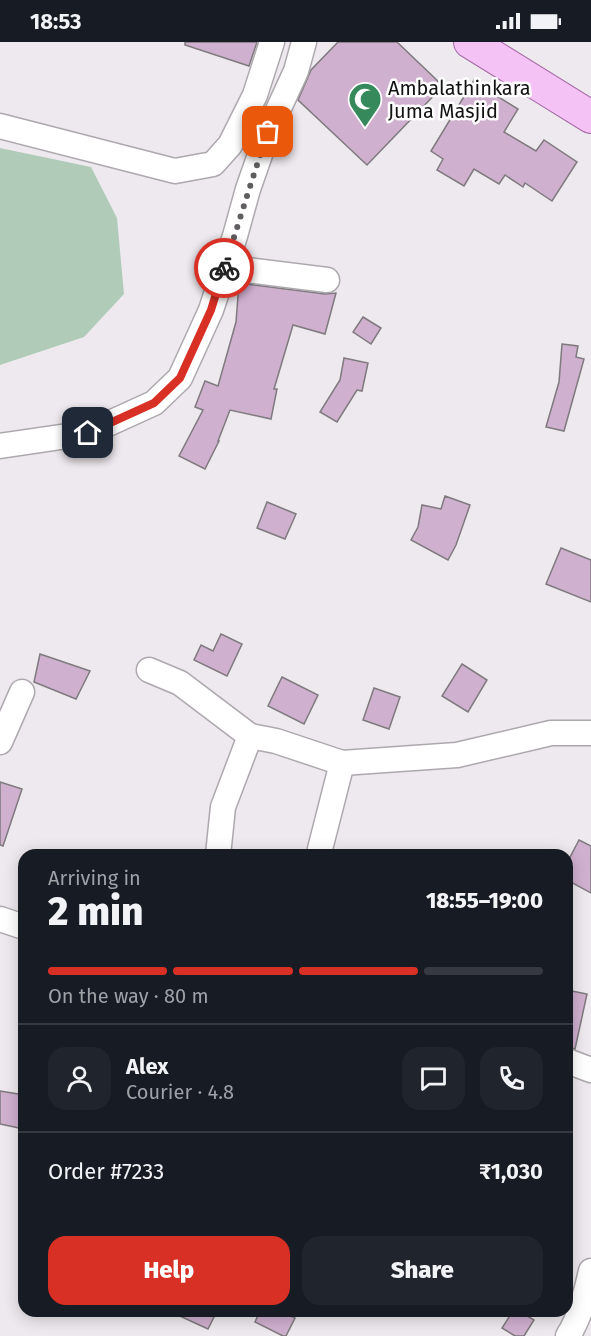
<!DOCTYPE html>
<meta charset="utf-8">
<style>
body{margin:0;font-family:"Fira Sans",sans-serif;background:#20242c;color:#f1f3f6;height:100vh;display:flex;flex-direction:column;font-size:22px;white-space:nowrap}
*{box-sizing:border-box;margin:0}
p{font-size:20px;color:#9ea1a6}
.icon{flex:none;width:33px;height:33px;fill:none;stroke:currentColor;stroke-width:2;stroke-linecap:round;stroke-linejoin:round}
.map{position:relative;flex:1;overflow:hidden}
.drawer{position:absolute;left:18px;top:807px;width:555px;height:468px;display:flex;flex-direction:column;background:#171b24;border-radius:18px;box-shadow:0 3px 15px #0003}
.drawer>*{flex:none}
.pin{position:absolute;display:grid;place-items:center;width:51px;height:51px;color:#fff;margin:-26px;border-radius:12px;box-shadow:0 3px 9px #0006}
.courier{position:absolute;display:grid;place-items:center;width:60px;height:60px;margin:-30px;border:4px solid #d93025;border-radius:50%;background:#fff;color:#222;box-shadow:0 2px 8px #0007}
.summary em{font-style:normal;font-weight:800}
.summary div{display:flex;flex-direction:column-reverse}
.summary{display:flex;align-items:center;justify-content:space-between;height:102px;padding:0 30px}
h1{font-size:39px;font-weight:800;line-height:45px}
.bar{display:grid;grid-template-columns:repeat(4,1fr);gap:9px 6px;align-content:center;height:72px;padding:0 30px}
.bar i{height:8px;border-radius:4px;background:#363941}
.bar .current{background:#d93025}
.bar p{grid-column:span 4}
.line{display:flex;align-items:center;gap:15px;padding:0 30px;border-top:2px solid #363941}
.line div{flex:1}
.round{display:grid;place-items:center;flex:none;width:63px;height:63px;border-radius:18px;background:#20242c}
.primary-button{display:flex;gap:12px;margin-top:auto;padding:12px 30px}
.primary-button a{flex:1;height:69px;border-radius:18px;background:#d93025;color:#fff;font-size:24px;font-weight:800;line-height:69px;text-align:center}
.primary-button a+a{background:#20242c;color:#f1f3f6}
.status{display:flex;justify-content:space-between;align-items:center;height:42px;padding:0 30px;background:#171b24;direction:ltr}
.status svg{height:16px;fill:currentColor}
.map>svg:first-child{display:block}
</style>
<div class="status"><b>18:53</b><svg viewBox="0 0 49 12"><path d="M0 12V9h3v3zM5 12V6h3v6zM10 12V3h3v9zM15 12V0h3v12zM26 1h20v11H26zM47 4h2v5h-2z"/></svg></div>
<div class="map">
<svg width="591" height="1294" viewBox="0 0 591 1294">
<rect width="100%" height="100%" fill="#eee9ee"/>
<path fill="#b0ccb9" d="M0,106L91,125L117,176L124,252L84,295L0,323Z"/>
<g fill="#d0b0cf" stroke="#7e7a7e" stroke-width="1.5">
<path d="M185,0H257L249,24L185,3Z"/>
<path d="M338,0H397L443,44L367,123L298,58L311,28Z"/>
<path d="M474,38L493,49L492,51L518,67L504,90L536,109L544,98L577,120L552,159L525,141L523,145L505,133L499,142L474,127L464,144L437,128L443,117L431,109Z"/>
<path d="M239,241L325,252L336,251L325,292L293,283L274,347H277L271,377L230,368L218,399H219L205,427L179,414L203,368L195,365L205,339L218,344L236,280Z"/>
<path d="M363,275L381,286L371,302L353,290Z"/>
<path d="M562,302L578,304L576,315L584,317L564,389L546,385L559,340Z"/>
<path d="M344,316L368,321L362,349L357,348L337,380L320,370L340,338Z"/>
<path d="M445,454L470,463L456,503L448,518L411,498L418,485L422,463L441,467Z"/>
<path d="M267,460L296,472L285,497L257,486Z"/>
<path d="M561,506L591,518V560L546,542Z"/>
<path d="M221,592L242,602L227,634L194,618L201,603L213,609Z"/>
<path d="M40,612L90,629L76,657L34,640Z"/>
<path d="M462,622L487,638L468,670L442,654Z"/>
<path d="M282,635L318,653L304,682L268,664Z"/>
<path d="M374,646L400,655L389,687L363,678Z"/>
<path d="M0,740L22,747L3,804L0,803Z"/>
<path d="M579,798L591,804V851L567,838V821Z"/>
<path d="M567,948L587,952L575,1007L567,1005Z"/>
<path d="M0,1049L24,1053V1087L0,1082Z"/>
<path d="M169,1269H217L208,1287Z"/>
<path d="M260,1269H281L295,1276L286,1294H283L255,1280Z"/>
<path d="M513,1269H519L534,1278L524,1294H515L502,1286Z"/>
</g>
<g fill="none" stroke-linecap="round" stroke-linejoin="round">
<defs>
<g id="minor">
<path d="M0,84L175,129L213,122L230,103L255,53L272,0"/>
<path d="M224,225L327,238"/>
<path d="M0,404L88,391L154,361L180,336L211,268L235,194L248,147L268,90L296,29L304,0"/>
<path d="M149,628L180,641L250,694"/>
<path d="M0,700L22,650"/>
<path d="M218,813L223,765L250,694L276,699L342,721L457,713L551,691H591"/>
<path d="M320,813V807L342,721"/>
<path d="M0,877L24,885"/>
<path d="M567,1019L591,1028"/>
<path d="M568,1294C580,1275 586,1251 591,1229"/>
</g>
<path id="major" d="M470,0L591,75"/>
</defs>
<use href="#minor" stroke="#ada8ad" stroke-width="27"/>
<use href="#major" stroke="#a26aa3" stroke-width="34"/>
<use href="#minor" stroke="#fff" stroke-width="24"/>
<use href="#major" stroke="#f5c2f6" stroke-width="32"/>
</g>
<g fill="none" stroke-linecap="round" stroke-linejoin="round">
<path stroke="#605d60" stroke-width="6" stroke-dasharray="0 10.8" d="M224,226C239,181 252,136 268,90"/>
<path stroke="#d93025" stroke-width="8" d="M88,391L154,361L180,336L211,268L224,226"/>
</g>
<defs>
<symbol id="mosque-pin" viewBox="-11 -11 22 30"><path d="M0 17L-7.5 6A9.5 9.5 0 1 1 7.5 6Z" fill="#35895b" stroke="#fff"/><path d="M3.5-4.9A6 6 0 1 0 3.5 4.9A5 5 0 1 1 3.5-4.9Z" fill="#fff"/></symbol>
</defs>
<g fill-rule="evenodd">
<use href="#mosque-pin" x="346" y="38" width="38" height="52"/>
</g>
<g text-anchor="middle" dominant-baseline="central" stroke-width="5" stroke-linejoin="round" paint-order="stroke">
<g font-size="20" fill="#131213" stroke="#fff" text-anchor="start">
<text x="388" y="46">Ambalathinkara<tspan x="388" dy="23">Juma Masjid</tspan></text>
</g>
</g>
</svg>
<div class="pin" style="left:268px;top:90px;background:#ea580c"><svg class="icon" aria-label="bag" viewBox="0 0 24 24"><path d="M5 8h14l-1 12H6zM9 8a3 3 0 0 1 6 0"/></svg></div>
<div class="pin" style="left:88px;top:391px;background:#1f2937"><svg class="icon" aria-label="home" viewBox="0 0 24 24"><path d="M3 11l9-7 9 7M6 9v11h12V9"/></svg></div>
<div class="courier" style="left:224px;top:226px"><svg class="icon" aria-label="bike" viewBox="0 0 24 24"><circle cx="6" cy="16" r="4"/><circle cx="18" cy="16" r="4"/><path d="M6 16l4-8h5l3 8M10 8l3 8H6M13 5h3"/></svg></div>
<section class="drawer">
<div class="summary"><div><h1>2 min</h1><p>Arriving in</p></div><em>18:55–19:00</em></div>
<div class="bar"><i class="current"></i><i class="current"></i><i class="current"></i><i></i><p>On the way · 80 m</p></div>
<div class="line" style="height:108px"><a class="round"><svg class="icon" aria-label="person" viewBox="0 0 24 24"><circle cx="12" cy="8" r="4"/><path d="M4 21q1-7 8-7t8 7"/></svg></a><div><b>Alex</b><p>Courier · 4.8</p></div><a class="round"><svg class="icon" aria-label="chat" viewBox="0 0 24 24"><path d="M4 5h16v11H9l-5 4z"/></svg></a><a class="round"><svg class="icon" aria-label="phone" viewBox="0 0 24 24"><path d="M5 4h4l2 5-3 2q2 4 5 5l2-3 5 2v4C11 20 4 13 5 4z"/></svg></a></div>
<div class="line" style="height:78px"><div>Order #7233</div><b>₹1,030</b></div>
<div class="primary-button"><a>Help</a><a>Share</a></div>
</section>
</div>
